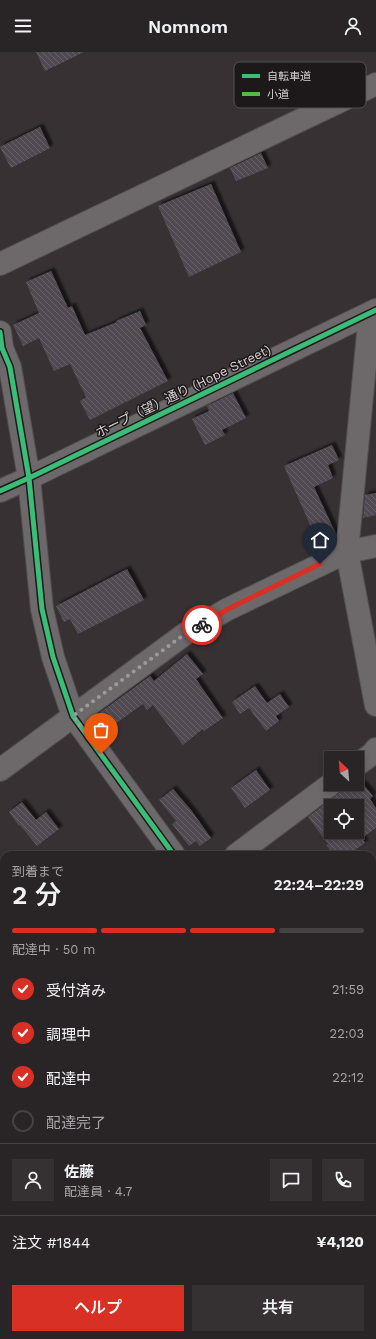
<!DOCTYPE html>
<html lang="ja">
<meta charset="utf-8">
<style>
body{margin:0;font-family:"Work Sans","Noto Sans JP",sans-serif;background:#353133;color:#f1f3f6;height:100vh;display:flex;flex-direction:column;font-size:15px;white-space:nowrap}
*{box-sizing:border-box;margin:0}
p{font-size:13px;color:#a5a5a7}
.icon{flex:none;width:22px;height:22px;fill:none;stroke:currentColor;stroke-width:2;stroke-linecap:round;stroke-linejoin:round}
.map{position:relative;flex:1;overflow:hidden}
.sheet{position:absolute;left:0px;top:799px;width:376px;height:488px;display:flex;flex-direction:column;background:#292527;border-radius:12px 12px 0 0;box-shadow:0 2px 6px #0003,0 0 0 1px #454244}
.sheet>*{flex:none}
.needle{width:26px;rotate:334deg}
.buttons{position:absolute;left:324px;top:699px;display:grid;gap:8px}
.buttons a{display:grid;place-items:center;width:40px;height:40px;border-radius:0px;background:#292527;box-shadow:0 2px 6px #0003,0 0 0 1px #454244;font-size:20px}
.pin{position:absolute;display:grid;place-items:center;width:34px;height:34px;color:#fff;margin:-41px -17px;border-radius:50% 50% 50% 0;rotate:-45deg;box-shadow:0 0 4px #0007}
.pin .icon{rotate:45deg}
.courier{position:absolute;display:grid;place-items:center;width:40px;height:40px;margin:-20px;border:3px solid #d93025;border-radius:50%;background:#fff;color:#222;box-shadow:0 1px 5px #0007}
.overview em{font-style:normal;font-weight:600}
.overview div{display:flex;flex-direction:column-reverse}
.overview{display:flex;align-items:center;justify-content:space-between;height:68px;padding:0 12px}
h1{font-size:26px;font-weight:600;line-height:30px}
.bar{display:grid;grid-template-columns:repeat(4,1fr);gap:6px 4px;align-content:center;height:48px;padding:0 12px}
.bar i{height:5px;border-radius:3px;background:#454244}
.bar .active{background:#d93025}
.bar p{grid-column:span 4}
.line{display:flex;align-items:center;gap:10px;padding:0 12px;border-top:1px solid #454244}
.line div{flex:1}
.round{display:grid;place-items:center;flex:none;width:42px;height:42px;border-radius:0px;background:#353133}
ol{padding:0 12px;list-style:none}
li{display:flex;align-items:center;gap:12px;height:44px}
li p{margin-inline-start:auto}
li .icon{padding:4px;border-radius:50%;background:#d93025;color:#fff;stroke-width:4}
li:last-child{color:#a5a5a7}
li i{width:22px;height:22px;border:2px solid #454244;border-radius:50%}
.action{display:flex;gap:8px;margin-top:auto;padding:8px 12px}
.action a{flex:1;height:46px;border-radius:0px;background:#d93025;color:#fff;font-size:16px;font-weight:600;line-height:46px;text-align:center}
.action a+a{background:#353133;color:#f1f3f6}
header{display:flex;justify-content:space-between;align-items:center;height:52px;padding:0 12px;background:#292527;font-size:18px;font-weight:600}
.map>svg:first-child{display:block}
</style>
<header><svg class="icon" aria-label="menu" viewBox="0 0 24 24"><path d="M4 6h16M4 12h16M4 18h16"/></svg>Nomnom<svg class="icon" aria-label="person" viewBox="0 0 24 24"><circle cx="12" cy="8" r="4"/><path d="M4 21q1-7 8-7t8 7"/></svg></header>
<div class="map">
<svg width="376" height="1287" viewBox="0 0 376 1287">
<defs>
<pattern id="building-back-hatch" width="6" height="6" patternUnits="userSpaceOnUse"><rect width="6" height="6" fill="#514a51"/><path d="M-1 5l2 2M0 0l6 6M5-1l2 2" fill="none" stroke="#696369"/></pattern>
<filter id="shadow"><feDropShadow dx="3.5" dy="-3.5" stdDeviation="1" flood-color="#0009"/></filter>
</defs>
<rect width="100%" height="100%" fill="#373134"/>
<g fill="url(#building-back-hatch)" fill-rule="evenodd" filter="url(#shadow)">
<path d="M36,0H84L45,19Z"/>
<path d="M40,75L50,96L11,116L0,95Z"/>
<path d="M261,101L268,116L236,129L230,116Z"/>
<path d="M211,132L241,200L189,225L158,154Z"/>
<path d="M51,219L68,256L72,254L85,283L117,270L116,269L140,259L146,273L140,276L168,329L90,368L80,349L86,345L70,312L54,319L39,286L23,294L13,273L39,261L26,230Z"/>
<path d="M233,341L246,366L222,378L225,383L205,393L192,367L209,359L207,354Z"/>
<path d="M332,393L339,408L328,413L333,426L314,435L336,482V485L319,493L284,414Z"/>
<path d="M376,441V463L363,466L365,443Z"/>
<path d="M127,517L144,548L78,582L70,567L64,570L56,554Z"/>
<path d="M187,602L203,622L196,627L223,666L204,679L203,677L183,693L153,653L147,658L143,652L101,682L91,667L150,624L154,629Z"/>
<path d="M255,634L267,651L280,642L289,655L276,664L279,669L266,679L249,656L240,662L232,650Z"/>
<path d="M256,718L270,738L245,756L231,736Z"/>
<path d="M343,732H363L373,744L370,747L376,756V776L362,786L365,791L348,803H334L326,793L328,792L308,765L340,740ZM331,754H357V780H331Z"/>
<path d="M173,737L191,758L211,786L200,794L196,789L189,794L172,772L176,769L159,748Z"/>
<path d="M22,750L36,768L46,760L59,777L37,794L20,773L19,774L9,760Z"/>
</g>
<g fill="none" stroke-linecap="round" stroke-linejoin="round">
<defs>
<g id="minor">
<path d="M0,212L376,32"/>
<path d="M370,261L347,500L376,653"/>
<path d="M0,280L2,296L10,315L29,426L42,557L53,605L73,664L174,803"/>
<path d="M0,439L29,426L376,258"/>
<path d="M357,713L372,702L376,697"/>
<path d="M0,718L185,582L228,557L347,500L376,494"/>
<path d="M236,803L331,732"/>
<path d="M372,961L376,958"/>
<path d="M0,976L4,973"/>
<path d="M372,1071L376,1077"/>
<path d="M0,1236L4,1233"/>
</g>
<g id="major">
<path d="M0,1179L4,1185"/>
<path d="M77,1283L80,1287"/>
</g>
</defs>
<use href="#minor" stroke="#534f51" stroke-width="24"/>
<use href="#major" stroke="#534f51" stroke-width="24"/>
<use href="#minor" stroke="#6d696a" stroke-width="22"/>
<use href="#major" stroke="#6e6a6b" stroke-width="22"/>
<g stroke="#58b947" stroke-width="4" stroke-dasharray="8 4" stroke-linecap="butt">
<path d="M372,1222L376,1219"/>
<path d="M285,1287L291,1283"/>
</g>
<defs>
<g id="cycleway">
<path d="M0,280L2,296L10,315L29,426L42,557L53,605L73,664L174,803"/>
<path d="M0,439L29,426L376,258"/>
</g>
</defs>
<use href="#cycleway" stroke="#1d181a" stroke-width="8"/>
<use href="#cycleway" stroke="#3abd76" stroke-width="5"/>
</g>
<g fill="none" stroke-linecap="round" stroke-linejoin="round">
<path stroke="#9f999b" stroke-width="4" stroke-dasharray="0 7.2" d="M101,702L73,664L185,582L202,573"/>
<path stroke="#d93025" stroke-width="5" d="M202,573L228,557L320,512"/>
</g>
<g text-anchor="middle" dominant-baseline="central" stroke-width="3" stroke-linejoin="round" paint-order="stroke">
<g font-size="13" fill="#d7d1d3" stroke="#1d181a">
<text transform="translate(183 339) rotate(-26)">ホープ（望）通り (Hope Street)</text>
</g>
</g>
<rect x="234" y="10" width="132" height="46" rx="6" fill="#1d181a" stroke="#555052" stroke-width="1"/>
<rect x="242" y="22" width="18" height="4" fill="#3abd76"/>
<rect x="242" y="40" width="18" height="4" fill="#58b947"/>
<g font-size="11" fill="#d7d1d3">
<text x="267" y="28">自転車道</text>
<text x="267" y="46">小道</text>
</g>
</svg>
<div class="buttons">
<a><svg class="needle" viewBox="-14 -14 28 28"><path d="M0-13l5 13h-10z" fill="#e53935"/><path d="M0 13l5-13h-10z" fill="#a5a5a7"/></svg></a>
<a><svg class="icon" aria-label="locate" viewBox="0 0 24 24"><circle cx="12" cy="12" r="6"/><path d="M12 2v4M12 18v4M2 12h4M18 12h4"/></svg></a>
</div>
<div class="pin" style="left:101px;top:702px;background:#ea580c"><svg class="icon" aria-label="bag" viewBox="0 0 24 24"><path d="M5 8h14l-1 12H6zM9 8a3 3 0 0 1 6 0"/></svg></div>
<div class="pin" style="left:320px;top:512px;background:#1f2937"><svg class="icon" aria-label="home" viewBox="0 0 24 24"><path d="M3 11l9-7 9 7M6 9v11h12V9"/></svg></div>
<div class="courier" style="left:202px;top:573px"><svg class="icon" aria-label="bike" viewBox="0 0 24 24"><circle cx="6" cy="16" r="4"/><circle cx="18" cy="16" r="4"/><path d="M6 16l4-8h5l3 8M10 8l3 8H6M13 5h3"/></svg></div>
<section class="sheet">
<div class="overview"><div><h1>2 分</h1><p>到着まで</p></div><em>22:24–22:29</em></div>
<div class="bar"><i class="active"></i><i class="active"></i><i class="active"></i><i></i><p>配達中 · 50 m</p></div>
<ol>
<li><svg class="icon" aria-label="check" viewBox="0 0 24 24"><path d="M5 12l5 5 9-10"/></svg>受付済み<p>21:59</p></li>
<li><svg class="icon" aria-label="check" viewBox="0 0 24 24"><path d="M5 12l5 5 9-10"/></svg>調理中<p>22:03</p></li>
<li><svg class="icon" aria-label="check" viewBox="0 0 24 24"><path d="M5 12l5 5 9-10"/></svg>配達中<p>22:12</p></li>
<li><i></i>配達完了</li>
</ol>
<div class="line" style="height:72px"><a class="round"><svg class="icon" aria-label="person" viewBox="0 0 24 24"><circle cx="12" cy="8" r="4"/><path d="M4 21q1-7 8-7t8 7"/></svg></a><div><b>佐藤</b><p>配達員 · 4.7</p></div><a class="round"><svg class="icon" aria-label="chat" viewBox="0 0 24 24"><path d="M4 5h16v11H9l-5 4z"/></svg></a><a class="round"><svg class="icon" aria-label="phone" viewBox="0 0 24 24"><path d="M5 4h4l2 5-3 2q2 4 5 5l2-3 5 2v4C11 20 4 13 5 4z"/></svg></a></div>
<div class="line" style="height:52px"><div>注文 #1844</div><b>¥4,120</b></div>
<div class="action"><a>ヘルプ</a><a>共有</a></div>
</section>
</div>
